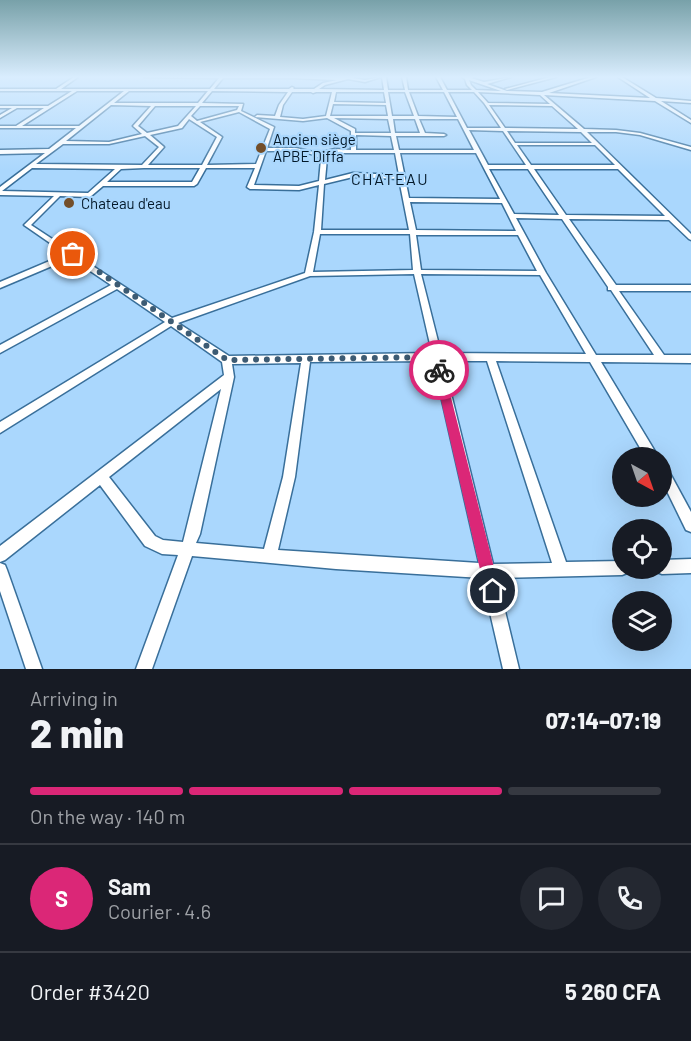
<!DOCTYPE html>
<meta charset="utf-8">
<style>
body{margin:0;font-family:Barlow,sans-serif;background:#242831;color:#f1f3f6;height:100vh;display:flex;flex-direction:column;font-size:22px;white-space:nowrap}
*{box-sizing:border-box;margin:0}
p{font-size:20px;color:#9ea1a6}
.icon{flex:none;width:33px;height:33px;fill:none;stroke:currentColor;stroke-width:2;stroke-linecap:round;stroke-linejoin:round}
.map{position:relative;height:669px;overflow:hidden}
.panel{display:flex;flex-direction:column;background:#171b24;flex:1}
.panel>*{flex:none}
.needle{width:39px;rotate:140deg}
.buttons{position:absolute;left:612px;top:447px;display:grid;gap:12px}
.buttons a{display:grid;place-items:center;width:60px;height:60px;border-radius:50%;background:#171b24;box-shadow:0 6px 24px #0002;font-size:30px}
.pin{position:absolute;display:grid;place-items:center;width:51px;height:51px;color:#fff;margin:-26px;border:3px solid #fff;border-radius:50%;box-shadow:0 2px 6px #0007}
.courier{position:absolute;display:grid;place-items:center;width:60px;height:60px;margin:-30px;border:4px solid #db2777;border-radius:50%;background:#fff;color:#222;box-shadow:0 2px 8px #0007}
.headline em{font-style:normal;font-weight:800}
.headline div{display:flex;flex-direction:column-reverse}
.headline{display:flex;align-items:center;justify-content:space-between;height:102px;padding:0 30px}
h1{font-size:39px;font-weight:800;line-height:45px}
.bar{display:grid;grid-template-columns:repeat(4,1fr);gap:9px 6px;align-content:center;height:72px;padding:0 30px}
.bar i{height:8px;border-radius:4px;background:#363941}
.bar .on{background:#db2777}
.bar p{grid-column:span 4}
.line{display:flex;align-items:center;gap:15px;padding:0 30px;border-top:2px solid #363941}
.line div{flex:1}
.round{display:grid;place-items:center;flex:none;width:63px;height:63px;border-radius:32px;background:#242831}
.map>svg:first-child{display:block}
</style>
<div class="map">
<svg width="691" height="669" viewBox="0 0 691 669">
<rect width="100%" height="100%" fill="#aad7fd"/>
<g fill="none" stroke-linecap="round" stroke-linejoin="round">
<defs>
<g id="minor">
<path d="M74,77H78L61,89H210L219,78L144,77H355L353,78L365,80L381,77L365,82L348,79L325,85L319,89L384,90L382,77H386L388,90H405L402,77H406L408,90H443L436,77H440L447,90H472L467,85L465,79L462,77H473L471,78L484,82L511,77L487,84L507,91L542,92L591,77H596L549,93L650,98L618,77H622L656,98L691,101V103L661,101L691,120V123L655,101L544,95L584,129L616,130L640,133L691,147V150L640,135L616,132H587L691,234V240L689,239L669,220L569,219L616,285H691V291H619L664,355H691V363L601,362L659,458H646L590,362L496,361L566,562L622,561V568H629L627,573L622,575L497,578L519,669H503L482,578L336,569L192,556L152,669H136L178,555L162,554L145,546L100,485L5,560L0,562V546L224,375L222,362L171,326L0,433V422L165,322L117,289L0,353V345L111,285L71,258L0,288V282L66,254L24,225L54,196L0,195V187L45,153L0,154V150L49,149L76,128H0V126H16L44,108H17L0,118V115L12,108H0V106H48L72,91H0V89H56ZM223,78H294L337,80L323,83L314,89H293L294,88L292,87L289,89H214ZM469,80L501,91L476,90L471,85ZM77,91H124L79,126H22ZM129,91H208L198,103H114ZM212,91L288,92L279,105L275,116L257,115L255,117L303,121L327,118L351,131V150L335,149L318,153L296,148H267L274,127L241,111L243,104L202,103ZM292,92H311L313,93L316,92H332L326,116L303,119L280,117L283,105ZM336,92H384L386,103L334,102ZM388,92H405L414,116H392ZM409,92H444L457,117L418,116ZM448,92H474L484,103L501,128H467ZM478,92L540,95L550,104L488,103ZM333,104L386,105L388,116H330ZM111,105L151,106L133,126L142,134L109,142L66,141ZM489,105L552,106L578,129L505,128ZM155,106H196L178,126L147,133L138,126ZM200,106H239L237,110L197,121L191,116ZM239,112L270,129L256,164L207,165L222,137L200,122ZM334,118L388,119L391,133H355V129ZM189,119L217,137L202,165H148L164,147L150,135L182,128ZM393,119H415L420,133H395ZM419,119H458L474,150H399L396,136H444L446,135L444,134L425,133ZM469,130L503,131L526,165H488ZM507,131L581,132L592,143H515ZM356,135L391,136L394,150H356ZM145,136L159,147L142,165L36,164L63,144H109ZM517,145H595L615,165H531ZM266,151C285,151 305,148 321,159L319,181L299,186L254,185ZM335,153H395L399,175L353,173L325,180L327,158L323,155ZM400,153H476L500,199L409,198ZM32,168L115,169L88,193L2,191ZM144,168H200L192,182H107L121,169ZM206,168H255L247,187L250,189L299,190L319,185L314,232L305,273L172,318L76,255V252H72L31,225L60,196L90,197L103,186H194L197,184ZM489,169H528L559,215L514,214ZM534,169H618L665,216L566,215ZM353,177L399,179L409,230H321L324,184ZM410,202L502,203L516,231L416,230ZM516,218L562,219L608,287V290H611L654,355H596L546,273ZM320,234H410L413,270L313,272ZM416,235H518L537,271L421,270ZM414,274L432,353L229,356L178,323L310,276ZM421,274L540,275L586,354L441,353ZM433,361L479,563L278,550L295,477L310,362ZM443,361H487L552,563L493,564ZM301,363L283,477L264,549L196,543L200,534L234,377L232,364ZM221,389L183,542L163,540L155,536L109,477Z"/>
<path d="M550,77H556L507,90L505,89Z"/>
<path d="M662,464L666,466L691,512V532L686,530L662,481Z"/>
<path d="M691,559V573L662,574L657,572L656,568H662V560Z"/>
<path d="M0,563L5,565L7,570L42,669H26L0,591Z"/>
</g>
</defs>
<use href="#minor" stroke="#396f9a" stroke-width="3"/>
<use href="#minor" fill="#fff" fill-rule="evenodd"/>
</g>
<linearGradient id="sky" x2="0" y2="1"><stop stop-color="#78a1a9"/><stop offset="0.45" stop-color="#d9edfe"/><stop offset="1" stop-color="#d9edfe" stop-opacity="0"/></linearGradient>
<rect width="691" height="171" fill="url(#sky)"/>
<path fill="#db2777" d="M439,365L444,370L500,591L498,596L493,599L487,596L485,591L434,370Z"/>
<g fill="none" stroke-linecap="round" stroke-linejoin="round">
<path stroke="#3d5b73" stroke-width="6" stroke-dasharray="0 10.8" d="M73,254L227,360L436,357L439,370"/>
</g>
<g fill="#734e29" stroke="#aad7fd" stroke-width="2">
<circle cx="261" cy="148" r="6"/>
<circle cx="69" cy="203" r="6"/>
</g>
<g text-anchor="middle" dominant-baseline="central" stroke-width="4.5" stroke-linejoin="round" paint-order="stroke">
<g font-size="15" fill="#031829" stroke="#aad7fd" text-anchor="start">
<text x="273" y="139">Ancien siège<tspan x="273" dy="17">APBE Diffa</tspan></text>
<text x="81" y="203">Chateau d'eau</text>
</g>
<g font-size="16" letter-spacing="1.5" fill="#031829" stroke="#aad7fd">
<text x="390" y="178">CHATEAU</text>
</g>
</g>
</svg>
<div class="buttons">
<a><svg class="needle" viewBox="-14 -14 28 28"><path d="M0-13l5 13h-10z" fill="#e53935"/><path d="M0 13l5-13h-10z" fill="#9ea1a6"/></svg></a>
<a><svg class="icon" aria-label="locate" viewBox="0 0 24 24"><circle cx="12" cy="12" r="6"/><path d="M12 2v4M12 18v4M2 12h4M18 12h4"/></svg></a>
<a><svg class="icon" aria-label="layers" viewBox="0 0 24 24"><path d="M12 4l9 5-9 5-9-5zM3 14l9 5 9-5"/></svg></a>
</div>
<div class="pin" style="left:73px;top:254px;background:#ea580c"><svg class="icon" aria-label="bag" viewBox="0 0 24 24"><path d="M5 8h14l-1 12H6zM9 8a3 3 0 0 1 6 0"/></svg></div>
<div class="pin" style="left:493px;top:591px;background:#1f2937"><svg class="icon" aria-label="home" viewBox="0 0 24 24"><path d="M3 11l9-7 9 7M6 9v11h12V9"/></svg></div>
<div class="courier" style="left:439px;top:370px"><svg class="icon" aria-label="bike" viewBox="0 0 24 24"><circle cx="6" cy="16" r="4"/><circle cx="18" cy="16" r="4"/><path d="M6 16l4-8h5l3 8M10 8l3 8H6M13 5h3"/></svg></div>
</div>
<section class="panel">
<div class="headline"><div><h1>2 min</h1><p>Arriving in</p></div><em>07:14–07:19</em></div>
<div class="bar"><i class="on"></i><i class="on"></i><i class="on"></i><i></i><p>On the way · 140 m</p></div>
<div class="line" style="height:108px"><b class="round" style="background:#db2777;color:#fff">S</b><div><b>Sam</b><p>Courier · 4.6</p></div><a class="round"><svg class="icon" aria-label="chat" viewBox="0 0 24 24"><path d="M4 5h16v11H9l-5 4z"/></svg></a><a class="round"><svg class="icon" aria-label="phone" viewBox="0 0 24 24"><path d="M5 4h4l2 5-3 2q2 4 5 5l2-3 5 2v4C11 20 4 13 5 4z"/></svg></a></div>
<div class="line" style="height:78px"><div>Order #3420</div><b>5 260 CFA</b></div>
</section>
